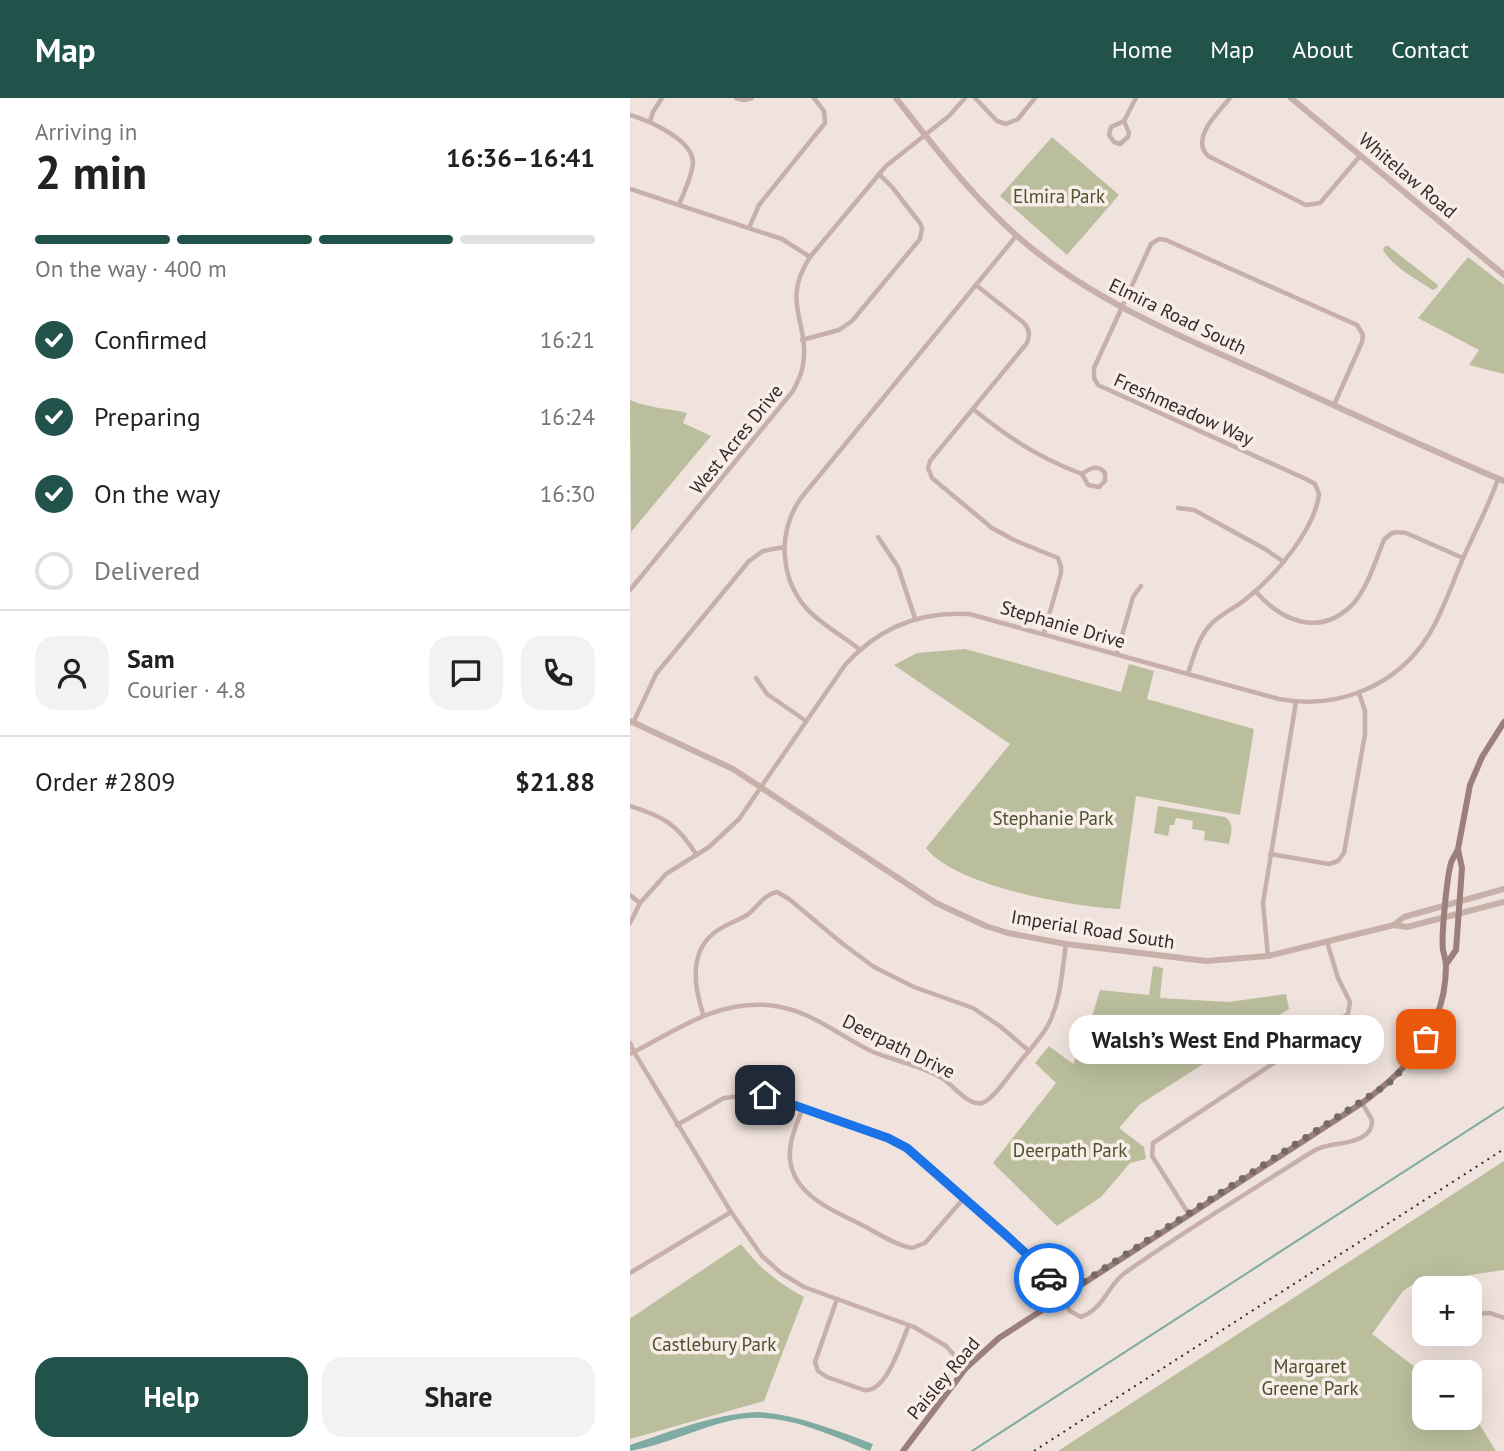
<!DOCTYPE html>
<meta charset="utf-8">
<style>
body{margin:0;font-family:"PT Sans",sans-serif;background:#f2f2f2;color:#222;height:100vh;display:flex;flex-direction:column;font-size:26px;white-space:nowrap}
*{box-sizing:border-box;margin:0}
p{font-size:23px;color:#767676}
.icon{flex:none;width:38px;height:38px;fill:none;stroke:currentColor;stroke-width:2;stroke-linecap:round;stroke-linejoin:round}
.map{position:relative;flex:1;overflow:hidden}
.sheet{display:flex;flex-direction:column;background:#fff;width:630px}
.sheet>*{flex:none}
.buttons{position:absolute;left:782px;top:1178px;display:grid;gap:14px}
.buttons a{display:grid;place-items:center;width:70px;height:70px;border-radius:14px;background:#fff;box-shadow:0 7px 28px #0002;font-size:35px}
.pin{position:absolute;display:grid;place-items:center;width:60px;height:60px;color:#fff;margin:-30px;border-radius:14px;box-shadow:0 4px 10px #0006}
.courier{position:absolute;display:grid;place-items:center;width:70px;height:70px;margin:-35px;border:5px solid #1a73e8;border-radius:50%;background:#fff;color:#222;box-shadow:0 2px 9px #0007}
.bubble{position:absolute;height:49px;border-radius:21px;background:#fff;box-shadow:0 7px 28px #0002;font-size:23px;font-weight:700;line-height:49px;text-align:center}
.summary em{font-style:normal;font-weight:700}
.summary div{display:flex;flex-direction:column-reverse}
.summary{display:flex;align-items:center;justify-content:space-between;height:119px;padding:0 35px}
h1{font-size:46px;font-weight:700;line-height:52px}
.bar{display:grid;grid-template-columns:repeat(4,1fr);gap:10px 7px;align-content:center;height:84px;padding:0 35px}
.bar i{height:9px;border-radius:5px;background:#e0e0e0}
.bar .current{background:#21534b}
.bar p{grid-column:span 4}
.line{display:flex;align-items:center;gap:18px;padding:0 35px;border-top:2px solid #e0e0e0}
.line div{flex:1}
.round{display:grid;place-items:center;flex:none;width:74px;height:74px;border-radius:21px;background:#f2f2f2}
ol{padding:0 35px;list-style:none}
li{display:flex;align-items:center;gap:21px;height:77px}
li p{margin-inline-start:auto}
li .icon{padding:7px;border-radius:50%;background:#21534b;color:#fff;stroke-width:4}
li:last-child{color:#767676}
li i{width:38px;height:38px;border:4px solid #e0e0e0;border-radius:50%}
.primary-button{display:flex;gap:14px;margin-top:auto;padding:14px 35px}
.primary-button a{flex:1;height:80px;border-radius:21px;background:#21534b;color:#fff;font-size:28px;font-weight:700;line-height:80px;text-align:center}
.primary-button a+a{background:#f2f2f2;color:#222}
header{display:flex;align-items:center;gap:42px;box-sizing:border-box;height:98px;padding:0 35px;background:#21534b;color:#fff}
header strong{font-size:33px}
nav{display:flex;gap:38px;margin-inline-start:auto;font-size:24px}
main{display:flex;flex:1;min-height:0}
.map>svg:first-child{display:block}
</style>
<header>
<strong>Map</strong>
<nav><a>Home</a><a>Map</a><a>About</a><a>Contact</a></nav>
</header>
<main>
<section class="sheet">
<div class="summary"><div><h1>2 min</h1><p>Arriving in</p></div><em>16:36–16:41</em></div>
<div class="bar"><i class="current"></i><i class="current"></i><i class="current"></i><i></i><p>On the way · 400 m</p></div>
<ol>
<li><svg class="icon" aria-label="check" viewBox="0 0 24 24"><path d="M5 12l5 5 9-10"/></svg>Confirmed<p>16:21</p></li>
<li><svg class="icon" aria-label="check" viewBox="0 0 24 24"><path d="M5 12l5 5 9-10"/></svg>Preparing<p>16:24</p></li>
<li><svg class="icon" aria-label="check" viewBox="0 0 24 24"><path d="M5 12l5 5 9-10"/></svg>On the way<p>16:30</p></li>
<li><i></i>Delivered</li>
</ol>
<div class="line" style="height:126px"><a class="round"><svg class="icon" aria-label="person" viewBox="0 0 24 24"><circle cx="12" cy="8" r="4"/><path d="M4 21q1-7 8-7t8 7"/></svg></a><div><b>Sam</b><p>Courier · 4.8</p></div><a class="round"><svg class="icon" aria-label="chat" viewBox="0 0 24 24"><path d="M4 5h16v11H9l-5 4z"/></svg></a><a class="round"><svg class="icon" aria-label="phone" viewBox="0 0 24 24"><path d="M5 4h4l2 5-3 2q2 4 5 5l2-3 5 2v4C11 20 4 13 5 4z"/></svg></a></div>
<div class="line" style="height:91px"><div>Order #2809</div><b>$21.88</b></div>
<div class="primary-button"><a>Help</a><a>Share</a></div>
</section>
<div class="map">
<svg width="874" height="1353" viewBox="0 0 874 1353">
<rect width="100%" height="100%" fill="#f0e2dc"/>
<g fill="#babe9d">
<path d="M422,39L489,97L437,157L370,98Z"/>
<path d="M755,148H758L808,187L807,190L803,192C786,181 764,170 753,152Z"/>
<path d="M838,159L874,187V276L839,267L849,252L788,220Z"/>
<path d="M0,302C19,310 36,310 57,315L53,325L81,338L1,434Z"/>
<path d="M335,551L491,594L499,566L524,573L517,601L624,631L610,717L506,698L490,811C442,809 325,788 296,750L380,646L264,567L287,555Z"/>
<path d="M528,708L595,719C605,726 601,735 599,746L574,742L575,733L562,731L563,723L546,720L544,727H540L538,738L524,735Z"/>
<path d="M523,868L533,870L530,900L598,904L656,896L659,911L509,1007L489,1030L514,1049L516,1061L500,1065L471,1099L427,1128L363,1065L426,985L405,965L419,948L443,966L459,929L470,892L519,897Z"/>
<path d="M874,1063V1172L785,1185L773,1193L742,1236L794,1276V1320H840V1285L849,1303L848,1324L866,1353H428Z"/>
<path d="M111,1146C131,1172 146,1183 174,1199L134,1303L0,1341V1219L1,1220Z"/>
</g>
<path fill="#7eaba2" d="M128,1314C168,1317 205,1332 243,1346L240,1353C196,1335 148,1311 99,1323C66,1331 34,1347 0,1353V1347C42,1333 84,1316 128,1314Z"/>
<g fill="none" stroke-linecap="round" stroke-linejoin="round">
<path stroke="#7eaba2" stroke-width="2" d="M342,1353L874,1009"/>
<g stroke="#c7b0a9" stroke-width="4.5">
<path d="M106,0L114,2L122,0"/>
<path d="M345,0L367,23L376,26L388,21L405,0"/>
<path d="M600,0C588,15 560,40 578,58L676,107L690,105L730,58"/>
<path d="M0,17C19,23 63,41 63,65C62,78 54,94 49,107"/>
<path d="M20,23L23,14L32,0"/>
<path d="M494,23L499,35L498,39L490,46L484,44L479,37L481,29L494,23L506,0"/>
<path d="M0,91L152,141L180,159"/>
<path d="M119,130L129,107L195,25L194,13L184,0"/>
<path d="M346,187L394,225C400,232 400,237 397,245L300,363L298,370L302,380L362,430L384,442L428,460L431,469V475L414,535"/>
<path d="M172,242L209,232L222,223L290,141L292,130L290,125L262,89L249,76"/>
<path d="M343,311C379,340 409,360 452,376L458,387L469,389L475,383V375C468,366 460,370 452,376"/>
<path d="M548,410L564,412L635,451L654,464"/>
<path d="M248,439L268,469L285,520"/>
<path d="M0,492L163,293C167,285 172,276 173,267C180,224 150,205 180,159L256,68L319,18L335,0"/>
<path d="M626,494C651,522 687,539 720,509C737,493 745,463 754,442C761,434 765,433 776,435L833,460"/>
<path d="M229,551C214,539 196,529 181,515C150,485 146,436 171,400L387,137"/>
<path d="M487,555L503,499L511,488"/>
<path d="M558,575C564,558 568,540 581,526C591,516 605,510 616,501C644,479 685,432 689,396L685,386L678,382L468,287L464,280V270L521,146L529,141L536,142L727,227L733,237L732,244L704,307"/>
<path d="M126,580L137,596L176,623"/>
<path d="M3,625L26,576L119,463L133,453L154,449"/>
<path d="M0,708C34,719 47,726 66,756"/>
<path d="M640,756L699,766L708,763L714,755L735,636V613L729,595"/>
<path d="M0,797L10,805"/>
<path d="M0,825L10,805L36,776L79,749L109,721L215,567C248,530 290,513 339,516L649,601C706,612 766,589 798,538C812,516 821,489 831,465C843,437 858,410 868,381"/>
<path d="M638,858L633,805L666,604"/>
<path d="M73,916C64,888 58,852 88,832C97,826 107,823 117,817C127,810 134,796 147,794L159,801L213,846L244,869L284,889L343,910L371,929L399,953"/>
<path d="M0,945L4,954L101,1114L132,1158L151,1175L174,1189L284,1229L316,1248L336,1270"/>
<path d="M0,956C46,933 84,903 137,907C179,910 207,937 243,954C265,963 293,968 312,980C323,987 338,1008 352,1005C362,1003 381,975 388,966C398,954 409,942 417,929C431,904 432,873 436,846"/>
<path d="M173,1009C169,1021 163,1033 161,1045C152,1090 195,1109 228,1125C245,1133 264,1147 282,1150L295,1145L335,1099"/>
<path d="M47,1027L94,1000L127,996L149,1000L268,1044L292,1062L406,1165L440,1213L451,1219C476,1209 477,1187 496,1174C554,1133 616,1096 677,1057C683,1053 690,1049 697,1048C714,1044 743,1044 742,1022L732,1005"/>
<path d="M558,1115L522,1058L523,1045L718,916L720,904L708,880L697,844"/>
<path d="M0,1175L101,1114"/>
<path d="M207,1201L185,1264L188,1273L197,1279L234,1292C257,1295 271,1244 279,1227"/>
<path d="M840,1216L860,1215L874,1220"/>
<path d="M794,1223L790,1226L791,1234L794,1236H801"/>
</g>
<g stroke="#c7b0a9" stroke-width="6">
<path d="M266,0C309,55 353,113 409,156C479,210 561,243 642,279C719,314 796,350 874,383"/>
<path d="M661,0L874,177"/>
<path d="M0,623L103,671L306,805L356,828L378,835L436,846L576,863L638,858L764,827L777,829L874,804"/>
<path d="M764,827L774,819L874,791"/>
</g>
<g stroke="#9b7f7b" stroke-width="6">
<path d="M817,865L826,852L832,770L828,751L840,687L852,659L874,624"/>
<path d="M273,1353L336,1270L369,1240L732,1005C779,971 816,929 816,868C816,862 814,857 813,852C811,838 817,779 821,765C822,761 826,756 828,751"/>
</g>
<path stroke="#352a28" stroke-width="2" stroke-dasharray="2 5" stroke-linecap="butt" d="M404,1353L874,1051"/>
</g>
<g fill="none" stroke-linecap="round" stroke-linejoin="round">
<path stroke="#766a67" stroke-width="7" stroke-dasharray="0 12.6" d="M419,1180L430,1199L758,986L783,960L796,941"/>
<path stroke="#1a73e8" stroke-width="9" d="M135,997L258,1040L277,1050L377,1138L414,1172L419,1180"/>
</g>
<g text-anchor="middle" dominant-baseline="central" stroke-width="7" stroke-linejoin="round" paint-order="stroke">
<g font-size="19" fill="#352a28" stroke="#f8ede8">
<text transform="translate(778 77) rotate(40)">Whitelaw Road</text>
<text transform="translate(548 218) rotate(26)">Elmira Road South</text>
<text transform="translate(554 311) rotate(24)">Freshmeadow Way</text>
<text transform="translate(106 341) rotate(-51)">West Acres Drive</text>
<text transform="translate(433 526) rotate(16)">Stephanie Drive</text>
<text transform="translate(463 831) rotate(9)">Imperial Road South</text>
<text transform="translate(269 948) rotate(26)">Deerpath Drive</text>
<text transform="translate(313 1280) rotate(-50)">Paisley Road</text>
</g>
<g font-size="19" fill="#4c512e" stroke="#f8ede8">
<text x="429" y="98">Elmira Park</text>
<text x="423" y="720">Stephanie Park</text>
<text x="440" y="1052">Deerpath Park</text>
<text x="84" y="1246">Castlebury Park</text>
<text x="680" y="1268">Margaret<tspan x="680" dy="22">Greene Park</tspan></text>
</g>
</g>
</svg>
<div class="buttons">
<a>+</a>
<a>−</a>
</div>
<div class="pin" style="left:796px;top:941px;background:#ea580c"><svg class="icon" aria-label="bag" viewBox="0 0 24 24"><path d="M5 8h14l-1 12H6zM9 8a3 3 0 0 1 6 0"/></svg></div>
<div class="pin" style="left:135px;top:997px;background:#1f2937"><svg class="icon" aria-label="home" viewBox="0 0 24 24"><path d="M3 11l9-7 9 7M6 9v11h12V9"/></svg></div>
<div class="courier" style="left:419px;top:1180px"><svg class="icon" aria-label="car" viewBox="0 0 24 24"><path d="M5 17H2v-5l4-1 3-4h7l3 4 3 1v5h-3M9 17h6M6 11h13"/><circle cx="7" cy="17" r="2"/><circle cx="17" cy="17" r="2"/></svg></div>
<div class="bubble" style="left:439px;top:917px;width:315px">Walsh’s West End Pharmacy</div>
</div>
</main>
